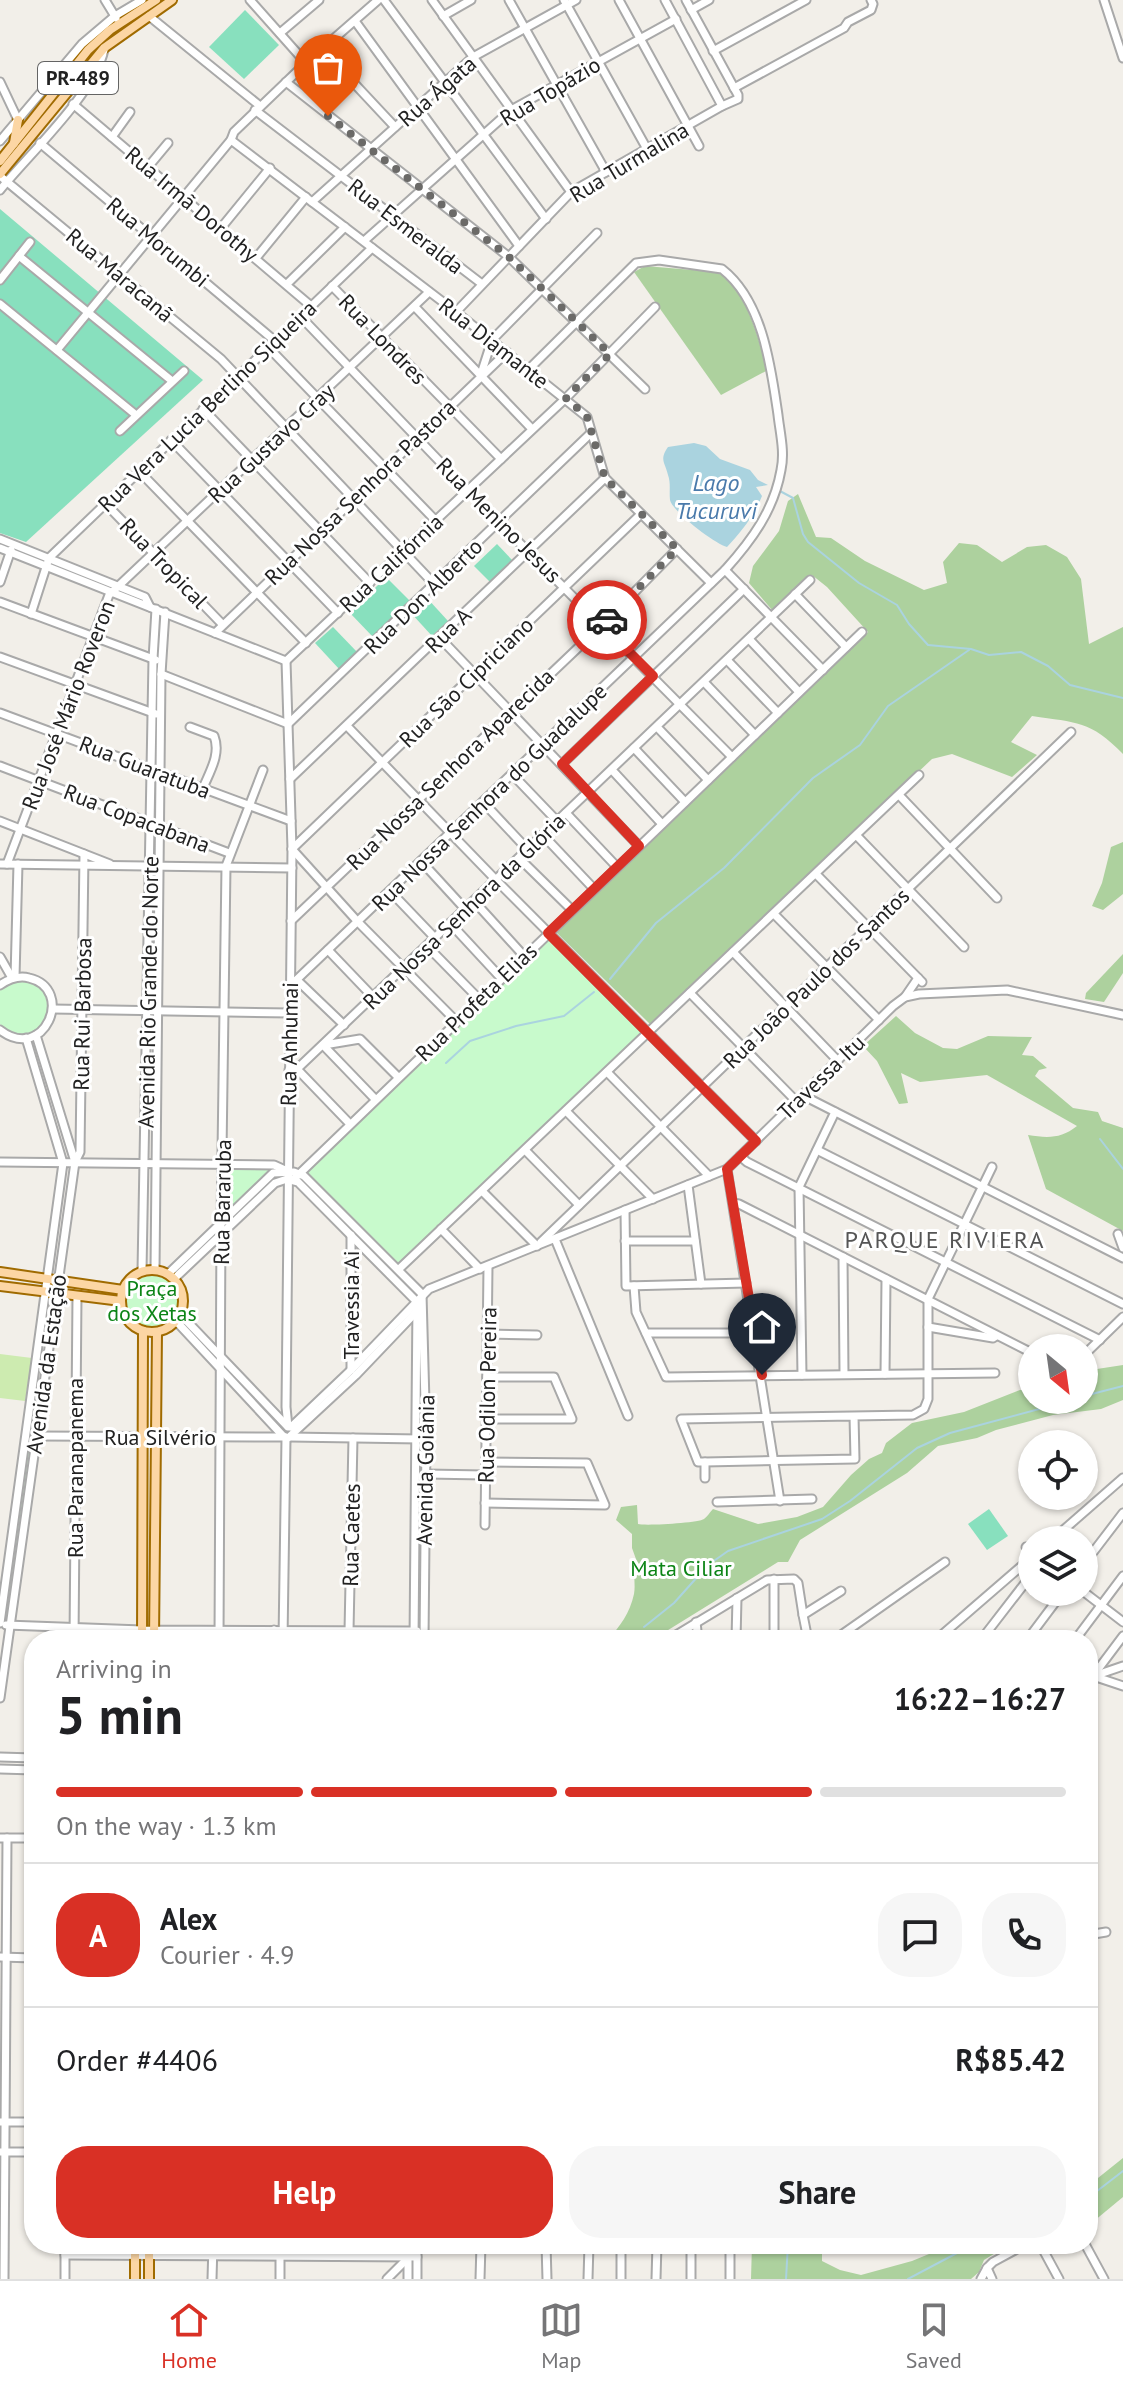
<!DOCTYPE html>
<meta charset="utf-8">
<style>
body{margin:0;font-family:"PT Sans",sans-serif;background:#f6f6f6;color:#202124;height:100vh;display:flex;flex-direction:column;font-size:30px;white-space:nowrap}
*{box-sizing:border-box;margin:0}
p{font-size:26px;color:#757577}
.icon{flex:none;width:44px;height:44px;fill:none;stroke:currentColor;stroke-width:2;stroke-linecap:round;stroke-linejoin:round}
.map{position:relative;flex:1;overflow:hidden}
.panel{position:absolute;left:24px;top:1630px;width:1074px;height:624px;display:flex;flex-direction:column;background:#fff;border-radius:32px;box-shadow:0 2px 6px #0004}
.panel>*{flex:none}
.needle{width:52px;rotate:151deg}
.buttons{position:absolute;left:1018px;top:1334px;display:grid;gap:16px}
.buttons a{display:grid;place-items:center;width:80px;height:80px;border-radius:50%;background:#fff;box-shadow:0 2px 6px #0004;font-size:40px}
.pin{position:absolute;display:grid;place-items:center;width:68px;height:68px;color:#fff;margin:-82px -34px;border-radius:50% 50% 50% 0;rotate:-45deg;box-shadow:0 0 8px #0007}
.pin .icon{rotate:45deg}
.courier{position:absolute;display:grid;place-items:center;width:80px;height:80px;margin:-40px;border:6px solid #d93025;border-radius:50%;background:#fff;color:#222;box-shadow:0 2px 10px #0007}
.headline em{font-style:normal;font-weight:700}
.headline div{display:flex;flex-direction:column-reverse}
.headline{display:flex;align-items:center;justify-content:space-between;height:136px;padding:0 32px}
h1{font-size:52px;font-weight:700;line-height:60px}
.bar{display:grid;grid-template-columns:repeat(4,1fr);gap:12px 8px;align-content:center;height:96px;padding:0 32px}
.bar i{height:10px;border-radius:6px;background:#e0e0e0}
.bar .on{background:#d93025}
.bar p{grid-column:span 4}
.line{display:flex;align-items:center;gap:20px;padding:0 32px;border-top:2px solid #e0e0e0}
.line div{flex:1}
.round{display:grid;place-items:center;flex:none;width:84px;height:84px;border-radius:32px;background:#f6f6f6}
.primary-button{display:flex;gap:16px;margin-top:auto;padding:16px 32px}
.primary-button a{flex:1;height:92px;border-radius:32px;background:#d93025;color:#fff;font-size:32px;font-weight:700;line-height:92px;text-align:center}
.primary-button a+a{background:#f6f6f6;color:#202124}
.tab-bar{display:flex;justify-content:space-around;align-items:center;height:112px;border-top:2px solid #e0e0e0;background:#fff;font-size:22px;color:#757577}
.tab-bar a{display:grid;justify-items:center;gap:4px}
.tab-bar .on{color:#d93025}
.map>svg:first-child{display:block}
</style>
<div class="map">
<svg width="1123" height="2279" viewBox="0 0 1123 2279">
<rect width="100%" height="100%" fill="#f2efe9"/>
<path fill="#cdebb0" d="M0,1354L32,1358L25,1401L0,1398Z"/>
<g fill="#add19e">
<path d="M645,266L717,272C743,281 762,345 766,371L721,395L634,272Z"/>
<path d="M798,494L816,537L831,538L865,561L924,590L947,583L943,562L959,543L977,545L1002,562L1027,547L1046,545L1067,557L1081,579L1089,644L1123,627V754C1090,720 1077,723 1032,716L1011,742L1037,755L1012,777L952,754L932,759L651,1025L557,933L868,632L827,587L812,575L773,611L749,583L753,566L779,531L788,501Z"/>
<path d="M1123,842V894L1103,910L1092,906L1102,883L1111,847Z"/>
<path d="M1123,954V973L1104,1002L1085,999L1086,993Z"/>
<path d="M896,1016L915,1033L943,1048L957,1049L988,1036L1032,1037L1022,1055L1033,1056L1047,1068L1039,1070L1035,1076L1073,1108L1098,1112L1102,1121L1123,1128V1231L1046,1189L1028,1135C1047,1138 1061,1139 1077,1126L987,1075L920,1082L901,1073L908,1103L899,1104L877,1061L863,1046Z"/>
<path d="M1123,1365V1400L1101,1409L1053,1415L996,1430L977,1438L938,1446L907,1473L800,1540L788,1562H778L652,1640H608C620,1626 630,1613 634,1594C636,1582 632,1577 637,1562L632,1548V1534L616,1520L621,1507L637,1505L638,1524C645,1526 698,1523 704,1519C706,1518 711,1511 713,1509L758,1524L797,1517L823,1507L851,1475L869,1459L882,1453L886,1443L912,1423L964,1412L1020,1390L1032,1388V1400H1084V1371Z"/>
<path d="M1123,2158V2197L1088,2226V2186Z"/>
<path d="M752,2244H822V2261L840,2270L861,2275L912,2261L929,2254L944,2244H1010L984,2260L979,2272L971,2279H751Z"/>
</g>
<g fill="#c8facc">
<path d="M548,938L645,1033L399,1265L305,1170Z"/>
<path d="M26,979C31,982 38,984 42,988C67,1011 28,1054 0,1024V990L9,982Z"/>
<path d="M227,1167L273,1168L227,1212Z"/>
<circle cx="152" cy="1301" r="27"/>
<path d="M28,1437L32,1438L8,1620H3Z"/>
</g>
<g fill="#88e0be">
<path d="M245,10L279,45L244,79L209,47Z"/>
<path d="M0,209L203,380L26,542L0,533Z"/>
<path d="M497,544L512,560L490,582L474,566Z"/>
<path d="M386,577L410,601L373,637L350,613Z"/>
<path d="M427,598L448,621L432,636L411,613Z"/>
<path d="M333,627L358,653L340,670L315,643Z"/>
<path d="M989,1509L1008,1536L987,1550L968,1524Z"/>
</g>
<path fill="#aad3df" d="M694,443L706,446L720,459L750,470L758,480L768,485L756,487L762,496C754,516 741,532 727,547C715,544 672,511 670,500C669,492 671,483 668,475C665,462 659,460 668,447Z"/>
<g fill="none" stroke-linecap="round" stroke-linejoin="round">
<g stroke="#aad3df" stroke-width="2">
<path d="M778,490L793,498L803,534L808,542L859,583L897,605L909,624L928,645L971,649L989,655L1021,652L1048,666L1070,685L1123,698"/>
<path d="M610,979L656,923L724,868L813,778L860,745L888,706L969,650"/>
<path d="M446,1063L470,1041L516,1026L564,1016L594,992"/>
<path d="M1100,1139L1123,1169"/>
<path d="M1084,1396L1123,1386"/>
<path d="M644,1627L674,1603L708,1565L728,1551L822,1519L850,1501L917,1448L950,1433L1073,1400"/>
<path d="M1088,2198L1123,2171"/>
<path d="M786,2279L788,2244"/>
<path d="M908,2279L974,2244"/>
</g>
<defs>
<g id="minor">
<path d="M105,0L116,18"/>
<path d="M250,0L306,63"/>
<path d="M384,0L546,219"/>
<path d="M432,0L571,192"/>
<path d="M509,0L606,172"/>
<path d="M564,0L647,149"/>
<path d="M619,0L699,146"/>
<path d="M686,0L738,95V99L722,106"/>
<path d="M1104,0L1123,58"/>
<path d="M691,10L709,0"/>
<path d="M149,16L260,106"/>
<path d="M443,16L471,0"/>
<path d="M355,21L519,246"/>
<path d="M280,33L319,0"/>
<path d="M322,49L395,127"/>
<path d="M713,51L806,0"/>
<path d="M0,82L18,120"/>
<path d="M286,82L509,257L645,389"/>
<path d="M734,88L844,28L848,22L871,10L873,4L871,0"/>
<path d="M73,104L311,306"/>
<path d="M255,110L482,284"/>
<path d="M112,137L130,112"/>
<path d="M231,140L456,312L587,417L605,478L711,583"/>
<path d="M0,141L82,44L115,16L142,0"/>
<path d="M40,143L275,341"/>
<path d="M148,167L168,143"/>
<path d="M0,176L221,359L435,585"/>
<path d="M0,190C30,153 94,94 104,50"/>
<path d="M312,202L473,57L576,0"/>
<path d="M221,228L270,168"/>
<path d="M364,241L511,110L676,19"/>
<path d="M19,256L172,381"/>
<path d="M256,258L306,197"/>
<path d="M0,280L30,242"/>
<path d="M287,284L345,227"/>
<path d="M332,286L501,459"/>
<path d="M0,304L136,415"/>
<path d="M415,307L532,429"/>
<path d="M456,312L571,192L722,106L665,0"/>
<path d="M301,317L468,491L732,757"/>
<path d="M269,348L436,521"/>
<path d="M57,350L231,140L234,132L306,63L378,0"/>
<path d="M481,374L492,340L597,233"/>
<path d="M203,409L370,583"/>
<path d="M120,431L184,371"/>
<path d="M171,440L338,613"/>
<path d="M139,471L306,643"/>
<path d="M105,503L222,624"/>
<path d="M0,539L145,597L150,607"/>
<path d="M0,548L286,661"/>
<path d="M725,570L823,670"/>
<path d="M0,582L11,550"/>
<path d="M795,594L846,647"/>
<path d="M0,602L156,660"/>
<path d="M31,614L49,558L372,248"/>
<path d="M215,633L507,352"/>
<path d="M440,638L639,846"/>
<path d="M749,639L799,692"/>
<path d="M0,657L156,714"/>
<path d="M727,660L778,713"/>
<path d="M286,661L292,849L286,1407L288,1427"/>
<path d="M286,661L566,398L655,307"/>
<path d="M161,674L288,724L591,433"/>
<path d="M704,682L755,735"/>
<path d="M0,713L291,821"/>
<path d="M347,726L496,880L756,1141"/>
<path d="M190,727L214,736C221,754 210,771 203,788"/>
<path d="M657,727L708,780"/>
<path d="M634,748L685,802"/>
<path d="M562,764L744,589"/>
<path d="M0,766L229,853"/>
<path d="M612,770L662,824"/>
<path d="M512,774L557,821"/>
<path d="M290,779L605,478"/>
<path d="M899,795L997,898"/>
<path d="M483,802L528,850"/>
<path d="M566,813L617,867"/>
<path d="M0,821L110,864"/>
<path d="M543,835L594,889"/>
<path d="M857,836L964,947"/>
<path d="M292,849L641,514"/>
<path d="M292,849L358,922L456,1021"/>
<path d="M519,858L572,910"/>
<path d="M421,861L465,909"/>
<path d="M0,864L292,868"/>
<path d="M7,864L109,595L429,292"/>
<path d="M816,874L922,982"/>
<path d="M390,891L435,938"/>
<path d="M474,901L524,956"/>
<path d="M774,914L879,1020"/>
<path d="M291,921L602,625L677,549"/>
<path d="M450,923L501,978"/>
<path d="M427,946L479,999"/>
<path d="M328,950L373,997"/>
<path d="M733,952L838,1061"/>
<path d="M0,957L12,978"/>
<path d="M15,977L18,864"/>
<path d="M297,980L344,1025"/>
<path d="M0,985C9,979 18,975 29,978C76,989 44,1064 0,1030"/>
<path d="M290,986L725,570C752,540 774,510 781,470C785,452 780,433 778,415C771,367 763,301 722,269L659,260L636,263L528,370"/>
<path d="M690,993L796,1101"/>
<path d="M905,997L918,978"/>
<path d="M53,1009L290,1013"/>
<path d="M323,1045L375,1099"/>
<path d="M324,1045L360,1039L398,1077"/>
<path d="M297,1069L349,1123"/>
<path d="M289,1070L297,1069L810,580"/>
<path d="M607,1072L709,1176"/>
<path d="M802,1095L1123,1258"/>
<path d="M566,1111L653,1199"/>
<path d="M525,1150L579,1205"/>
<path d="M817,1150L1123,1304"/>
<path d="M740,1156L747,1162L1100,1340"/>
<path d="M0,1162L274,1165L285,1170"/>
<path d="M75,1162L80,1152L84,854"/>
<path d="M727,1169L780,1501"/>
<path d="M293,1180L862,632"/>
<path d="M688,1185L701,1284"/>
<path d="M482,1191L537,1246"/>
<path d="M733,1203L739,1204L1032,1353"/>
<path d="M625,1210L626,1286L746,1283"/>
<path d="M441,1229L480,1269"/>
<path d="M1118,1234L1123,1248"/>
<path d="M351,1235V1370"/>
<path d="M555,1239L628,1416"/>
<path d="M625,1241H695"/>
<path d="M541,1242L1071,732"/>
<path d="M843,1257L844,1374"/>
<path d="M399,1269L919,775"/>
<path d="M155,1270L161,674L165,612"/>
<path d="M142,1271L153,659L156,609"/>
<path d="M168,1274L273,1173L294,1172L304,1176L422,1294L426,1439L424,1640"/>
<path d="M174,1279L275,1183L287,1179L298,1182L417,1302L414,1640"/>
<path d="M634,1286L636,1312L666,1377L995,1373"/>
<path d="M180,1314L287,1426"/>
<path d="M176,1321L283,1436L288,1438L356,1375L418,1310"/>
<path d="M928,1327L993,1338L996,1336"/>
<path d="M646,1333H755"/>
<path d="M487,1334L537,1335"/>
<path d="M1084,1355L1123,1317"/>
<path d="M885,1374L886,1279"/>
<path d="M802,1375L799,1187L835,1112"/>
<path d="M854,1416L855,1459L705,1462H698L681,1419L913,1415L924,1409L928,1399V1299L992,1167"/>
<path d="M486,1419H572L554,1377H487"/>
<path d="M291,1427L351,1370L429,1289L727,1169L893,1006L905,997L919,994L1007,990L1123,1015"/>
<path d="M35,1436L285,1437"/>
<path d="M290,1437L420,1439"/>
<path d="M705,1462V1478"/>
<path d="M426,1474L485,1475"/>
<path d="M717,1502L812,1499"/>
<path d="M485,1503L605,1505L587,1463L486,1462"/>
<path d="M485,1525L488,1266"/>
<path d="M1052,1540L1123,1478"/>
<path d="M1026,1547L1032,1552"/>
<path d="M1084,1564L1123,1513"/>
<path d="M1084,1592L1123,1622"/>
<path d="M696,1622L698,1640"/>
<path d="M0,1623L63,1163L26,1038"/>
<path d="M6,1625L142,1630L417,1631"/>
<path d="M349,1631L353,1438"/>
<path d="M1123,1636L1093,1676L1123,1686"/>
<path d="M74,1640L77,1296"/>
<path d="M219,1640L221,1224L226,866L263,770"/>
<path d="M264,1640L274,1630"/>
<path d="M283,1640L286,1438"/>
<path d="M668,1640L767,1580L794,1579L798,1583L803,1615"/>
<path d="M736,1640L737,1598"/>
<path d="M774,1640V1579"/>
<path d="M808,1640L803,1615L841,1591"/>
<path d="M834,1640L945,1562"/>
<path d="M936,1640L1032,1557"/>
<path d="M981,1640L1032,1574"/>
<path d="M1027,1640L1063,1592"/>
<path d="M1075,1640L1123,1576"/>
<path d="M1088,1678L1123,1666"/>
<path d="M0,1698L75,1162L36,1035"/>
<path d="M0,1757L34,1758"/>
<path d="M0,1769L34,1770"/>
<path d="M0,1838H34"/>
<path d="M1088,1935L1106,1932"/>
<path d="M0,1957L34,1958"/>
<path d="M0,2122H34"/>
<path d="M0,2152H34"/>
<path d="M408,2244V2279"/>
<path d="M546,2244L547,2279"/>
<path d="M1040,2244L1059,2279"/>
<path d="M1085,2244L1104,2279"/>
<path d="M65,2255L417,2257"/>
<path d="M987,2268L993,2262L1026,2244"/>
<path d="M4,2279L7,1838"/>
<path d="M65,2279V2244"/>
<path d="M212,2279L213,2244"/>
<path d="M280,2279V2244"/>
<path d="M387,2279L408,2258"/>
<path d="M417,2279V2244"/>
<path d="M480,2279L481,2244"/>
<path d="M588,2279L589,2244"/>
<path d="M621,2279V2244"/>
<path d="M656,2279L657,2244"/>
<path d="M691,2279V2244"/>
<path d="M730,2279V2244"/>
<path d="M981,2279L987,2268L992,2279"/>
</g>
<g id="major">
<path d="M14,143L18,120"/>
<path d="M0,161L88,50L110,30L156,0"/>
<path d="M0,174L104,48L172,0"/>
<circle cx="152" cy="1301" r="31"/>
<path d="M0,1272L123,1290"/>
<path d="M0,1286L121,1301"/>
<path d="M142,1640L143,1331"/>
<path d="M154,1640L157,1332"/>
<path d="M135,2279V2244"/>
<path d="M149,2279V2244"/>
</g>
</defs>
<use href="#minor" stroke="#a9a9a9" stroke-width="11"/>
<use href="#major" stroke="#a06b00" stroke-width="12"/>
<use href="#minor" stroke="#fff" stroke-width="7"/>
<use href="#major" stroke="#fcd6a4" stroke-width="8"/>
</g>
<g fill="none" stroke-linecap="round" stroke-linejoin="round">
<path stroke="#6b6a68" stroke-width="8" stroke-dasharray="0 14.4" d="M328,116L509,257L610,354L566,398L587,417L605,478L677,549L607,620"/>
<path stroke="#d93025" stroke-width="10" d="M607,620L602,625L653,676L562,764L639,846L548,933L756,1141L727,1169L762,1375"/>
</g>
<g text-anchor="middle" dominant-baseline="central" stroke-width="6" stroke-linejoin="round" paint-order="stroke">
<rect fill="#fff" stroke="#646464" stroke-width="2" x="38" y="62" width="80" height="32" rx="6"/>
<g font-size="20" font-weight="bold" fill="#222">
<text x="78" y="78">PR-489</text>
</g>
<g font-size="22" fill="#222" stroke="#fff">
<text transform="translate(437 91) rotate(-41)">Rua Ágata</text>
<text transform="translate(550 91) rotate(-31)">Rua Topázio</text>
<text transform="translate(629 162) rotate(-31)">Rua Turmalina</text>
<text transform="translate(192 204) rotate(40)">Rua Irmã Dorothy</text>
<text transform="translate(406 226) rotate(38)">Rua Esmeralda</text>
<text transform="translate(158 242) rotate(40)">Rua Morumbi</text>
<text transform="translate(120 275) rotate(40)">Rua Maracanã</text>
<text transform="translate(383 339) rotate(46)">Rua Londres</text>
<text transform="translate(494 343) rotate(38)">Rua Diamante</text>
<text transform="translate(207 406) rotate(-44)">Rua Vera Lucia Berlino Siqueira</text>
<text transform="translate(271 443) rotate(-43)">Rua Gustavo Cray</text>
<text transform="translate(360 492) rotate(-44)">Rua Nossa Senhora Pastora</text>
<text transform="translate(499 520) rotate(45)">Rua Menino Jesus</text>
<text transform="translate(164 563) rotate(46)">Rua Tropical</text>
<text transform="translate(391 563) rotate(-43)">Rua Califórnia</text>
<text transform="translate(423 596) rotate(-44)">Rua Don Alberto</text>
<text transform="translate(448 630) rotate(-44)">Rua A</text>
<text transform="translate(466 682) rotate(-44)">Rua São Cipriciano</text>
<text transform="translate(68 705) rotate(-69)">Rua José Mário Roveron</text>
<text transform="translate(145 767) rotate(21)">Rua Guaratuba</text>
<text transform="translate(450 769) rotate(-44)">Rua Nossa Senhora Aparecida</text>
<text transform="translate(489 797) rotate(-44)">Rua Nossa Senhora do Guadalupe</text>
<text transform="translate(137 818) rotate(21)">Rua Copacabana</text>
<text transform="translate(464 911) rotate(-44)">Rua Nossa Senhora da Glória</text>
<text transform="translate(816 978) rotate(-44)">Rua João Paulo dos Santos</text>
<text transform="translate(148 992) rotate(-89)">Avenida Rio Grande do Norte</text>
<text transform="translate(476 1002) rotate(-44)">Rua Profeta Elias</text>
<text transform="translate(82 1014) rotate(-89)">Rua Rui Barbosa</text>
<text transform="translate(289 1044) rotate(-89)">Rua Anhumai</text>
<text transform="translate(821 1077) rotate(-44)">Travessa Itu</text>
<text transform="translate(222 1202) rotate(-89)">Rua Bararuba</text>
<text transform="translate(351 1305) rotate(-90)">Travessia Ai</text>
<text transform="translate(46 1364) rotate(-82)">Avenida da Estação</text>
<text transform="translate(487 1395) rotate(-89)">Rua Odilon Pereira</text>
<text x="160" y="1437">Rua Silvério</text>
<text transform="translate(75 1468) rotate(-90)">Rua Paranapanema</text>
<text transform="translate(425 1470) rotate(-89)">Avenida Goiânia</text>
<text transform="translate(351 1535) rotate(-89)">Rua Caetes</text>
</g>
<g font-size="22" fill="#0c8416" stroke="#fff">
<text x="152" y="1288">Praça<tspan x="152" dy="25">dos Xetas</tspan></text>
<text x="681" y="1568">Mata Ciliar</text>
</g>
<g font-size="24" font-style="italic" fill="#4a7aab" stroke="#fff">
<text x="716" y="482">Lago<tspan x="716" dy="28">Tucuruvi</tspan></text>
</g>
<g font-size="24" letter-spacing="2" fill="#555" stroke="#fff">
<text x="945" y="1239">PARQUE RIVIERA</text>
</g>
</g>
</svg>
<div class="buttons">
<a><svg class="needle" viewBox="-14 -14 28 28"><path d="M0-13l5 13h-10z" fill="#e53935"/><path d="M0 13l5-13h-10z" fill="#757577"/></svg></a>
<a><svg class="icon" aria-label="locate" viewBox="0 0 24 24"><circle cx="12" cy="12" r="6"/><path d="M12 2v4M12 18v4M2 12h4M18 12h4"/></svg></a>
<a><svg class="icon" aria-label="layers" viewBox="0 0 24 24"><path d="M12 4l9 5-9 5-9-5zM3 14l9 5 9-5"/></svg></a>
</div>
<div class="pin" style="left:328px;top:116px;background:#ea580c"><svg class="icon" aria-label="bag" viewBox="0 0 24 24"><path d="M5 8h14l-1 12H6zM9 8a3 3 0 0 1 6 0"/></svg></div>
<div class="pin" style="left:762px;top:1375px;background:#1f2937"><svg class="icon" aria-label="home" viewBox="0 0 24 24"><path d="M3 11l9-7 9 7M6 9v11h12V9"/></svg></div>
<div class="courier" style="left:607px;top:620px"><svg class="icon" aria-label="car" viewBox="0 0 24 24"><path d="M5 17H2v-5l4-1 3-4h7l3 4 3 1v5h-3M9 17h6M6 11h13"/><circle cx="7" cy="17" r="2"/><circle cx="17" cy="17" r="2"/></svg></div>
<section class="panel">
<div class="headline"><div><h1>5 min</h1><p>Arriving in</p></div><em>16:22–16:27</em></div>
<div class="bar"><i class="on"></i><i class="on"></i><i class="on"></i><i></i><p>On the way · 1.3 km</p></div>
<div class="line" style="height:144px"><b class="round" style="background:#d93025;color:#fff">A</b><div><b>Alex</b><p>Courier · 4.9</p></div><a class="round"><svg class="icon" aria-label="chat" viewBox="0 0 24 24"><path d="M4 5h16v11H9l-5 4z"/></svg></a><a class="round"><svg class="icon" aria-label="phone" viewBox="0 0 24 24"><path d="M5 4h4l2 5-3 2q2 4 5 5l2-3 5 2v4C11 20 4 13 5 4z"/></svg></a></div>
<div class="line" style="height:104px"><div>Order #4406</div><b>R$85.42</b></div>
<div class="primary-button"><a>Help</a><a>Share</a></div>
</section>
</div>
<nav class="tab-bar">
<a class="on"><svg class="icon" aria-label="home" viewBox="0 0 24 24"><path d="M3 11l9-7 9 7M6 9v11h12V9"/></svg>Home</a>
<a><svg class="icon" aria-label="map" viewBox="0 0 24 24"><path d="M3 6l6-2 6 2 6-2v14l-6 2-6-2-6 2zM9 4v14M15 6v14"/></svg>Map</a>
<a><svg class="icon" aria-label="saved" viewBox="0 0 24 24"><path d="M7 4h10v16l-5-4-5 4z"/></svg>Saved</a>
</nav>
